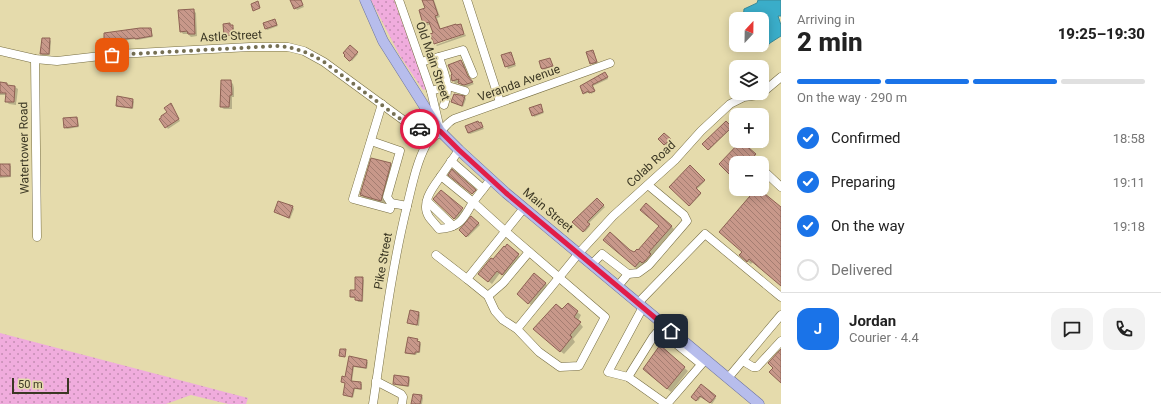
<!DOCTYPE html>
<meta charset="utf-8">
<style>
body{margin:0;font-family:Roboto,sans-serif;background:#f2f2f2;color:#222;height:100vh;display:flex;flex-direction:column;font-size:15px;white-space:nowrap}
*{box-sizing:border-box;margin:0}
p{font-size:13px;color:#767676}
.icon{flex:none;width:22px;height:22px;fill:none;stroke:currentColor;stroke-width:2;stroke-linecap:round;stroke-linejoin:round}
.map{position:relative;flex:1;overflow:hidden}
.side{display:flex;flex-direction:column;background:#fff;width:380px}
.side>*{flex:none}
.needle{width:26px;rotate:22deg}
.controls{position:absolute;left:729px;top:12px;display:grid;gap:8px}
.controls a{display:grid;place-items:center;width:40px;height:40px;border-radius:8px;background:#fff;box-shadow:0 2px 10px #0003;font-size:20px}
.scale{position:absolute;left:12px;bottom:10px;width:57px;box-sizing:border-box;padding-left:4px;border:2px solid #3b3724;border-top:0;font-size:11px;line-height:14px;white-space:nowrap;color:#3b3724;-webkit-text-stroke:3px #e5dbac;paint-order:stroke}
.pin{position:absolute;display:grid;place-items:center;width:34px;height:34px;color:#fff;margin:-17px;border-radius:8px;box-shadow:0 2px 6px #0006}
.courier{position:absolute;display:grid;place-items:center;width:40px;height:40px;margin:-20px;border:3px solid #e11d48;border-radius:50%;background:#fff;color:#222;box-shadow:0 1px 5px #0007}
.summary em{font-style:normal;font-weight:800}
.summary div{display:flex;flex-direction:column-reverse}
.summary{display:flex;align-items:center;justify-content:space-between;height:68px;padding:0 16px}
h1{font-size:26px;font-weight:800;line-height:30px}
.bar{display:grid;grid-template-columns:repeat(4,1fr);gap:6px 4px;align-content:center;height:48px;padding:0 16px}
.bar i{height:5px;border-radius:3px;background:#e0e0e0}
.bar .active{background:#1a73e8}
.bar p{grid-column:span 4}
.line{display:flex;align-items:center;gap:10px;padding:0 16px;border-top:1px solid #e0e0e0}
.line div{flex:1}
.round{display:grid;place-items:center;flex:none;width:42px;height:42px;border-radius:12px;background:#f2f2f2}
ol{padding:0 16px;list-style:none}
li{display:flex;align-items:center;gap:12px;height:44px}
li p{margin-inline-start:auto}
li .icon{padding:4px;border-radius:50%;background:#1a73e8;color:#fff;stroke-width:4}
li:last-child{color:#767676}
li i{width:22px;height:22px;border:2px solid #e0e0e0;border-radius:50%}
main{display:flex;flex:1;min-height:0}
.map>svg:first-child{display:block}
</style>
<main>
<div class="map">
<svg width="781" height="404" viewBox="0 0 781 404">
<defs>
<pattern id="park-dots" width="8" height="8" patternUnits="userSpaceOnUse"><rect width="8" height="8" fill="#f0acdd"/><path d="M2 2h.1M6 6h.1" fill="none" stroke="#c48db3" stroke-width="1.8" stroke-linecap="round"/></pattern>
<pattern id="building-back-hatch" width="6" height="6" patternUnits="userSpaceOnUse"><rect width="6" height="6" fill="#c8988a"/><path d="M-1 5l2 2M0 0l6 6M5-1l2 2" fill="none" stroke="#a47d71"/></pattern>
</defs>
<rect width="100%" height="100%" fill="#e5dbac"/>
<g fill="url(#park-dots)">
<path d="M371,0H394L427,89L423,90L400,56Z"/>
<path d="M0,333L248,398L246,404H228L191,395L166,404H0Z"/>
</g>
<path fill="#3aadc9" stroke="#3a8a98" d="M758,0H781V16H778L781,25V36L770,43L764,50L749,51L744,49L743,45H762V19H743L744,9L757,3Z"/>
<g fill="#0003">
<path d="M291,0H301L304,7L297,10Z"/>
<path d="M423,0H434L440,17L437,18L441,30L460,25L464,33L434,43V34L431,24L426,26L424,24L420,10L426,8Z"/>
<path d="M193,10L196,13L197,36L191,37L188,34H183L181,31Z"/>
<path d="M275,20L278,26L267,30L266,29Z"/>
<path d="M231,26L234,28V34L225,35Z"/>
<path d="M151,29L153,37L137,40L136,39L107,42L105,41V34Z"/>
<path d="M465,34L466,36L437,46L436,45Z"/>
<path d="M49,39L51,41L50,55H42L41,53Z"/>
<path d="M350,46L358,54L352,61L347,58Z"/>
<path d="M593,51L598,63L593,65L591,63Z"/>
<path d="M511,53L516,66L508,69L502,55Z"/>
<path d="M550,59L554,68L544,70L542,68Z"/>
<path d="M461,61L464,64L470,80L474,84L467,87L462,86L459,82L456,84L453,81L452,76Z"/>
<path d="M606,75L608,79L593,86L595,92L591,94L590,92L585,94L584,93L581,87Z"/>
<path d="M230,81L233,84L234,88V97H232V109H224L221,107Z"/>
<path d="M0,83L7,84L9,86L15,87L18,89L16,105L9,104L6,101V95H0Z"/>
<path d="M465,97L466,99L463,107L452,102Z"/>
<path d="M133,100L134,102L133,109L118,107L117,106Z"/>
<path d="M172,106L180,121L168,129L161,119L168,113Z"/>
<path d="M541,106L544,113L534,117L533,115Z"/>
<path d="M76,118L78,119L79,127L67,129L65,127Z"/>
<path d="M725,122L731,128L709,150L703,144Z"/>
<path d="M480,124L482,125L484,129L470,134L468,133Z"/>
<path d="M664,134L671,141L667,146L660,139Z"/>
<path d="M390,164L394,168L385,204L365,198L361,195Z"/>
<path d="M0,165H9L11,166V177L0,178Z"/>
<path d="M690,167L705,181L696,190L701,194L690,206L670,187Z"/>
<path d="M757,189L781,209V285L753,262L751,264L744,259Z"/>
<path d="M441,191L465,212L457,221L434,199Z"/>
<path d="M597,200L605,207L588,224L590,226L585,232L573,222Z"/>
<path d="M293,207L294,209L290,219L275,212Z"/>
<path d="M471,217L480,225L468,237L460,230Z"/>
<path d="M660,226H671L674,229L651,256L653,258L646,266L643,264L638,270L608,243L634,254L638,251Z"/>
<path d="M518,255L521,257L505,277L500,273L492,284L482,276Z"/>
<path d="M362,278L364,280L363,302H358L356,298H352L351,297L356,291Z"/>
<path d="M545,283L548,286L531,305L521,297Z"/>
<path d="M562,310L577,312L581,315L578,321L583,327L573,339L575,342L564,354L538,333Z"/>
<path d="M419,313L420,315L419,326L410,324L408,322Z"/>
<path d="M417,340L421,344L420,353H417L416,355L408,354L406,352Z"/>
<path d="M660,347L688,371L671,392L648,373Z"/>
<path d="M350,357L368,362L367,369L354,367L352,382L362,384V390L355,389L353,398L344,394L346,383L342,381L346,378Z"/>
<path d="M409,378L410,380L409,387L396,385L394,383Z"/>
<path d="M701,386L716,398L712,404L702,396L698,401L693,397Z"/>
<path d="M422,396L423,398L422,404H412Z"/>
</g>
<g fill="url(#building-back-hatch)" stroke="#8e6254">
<path d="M290,0H301L303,5L294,9Z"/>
<path d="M422,0H433L438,15L435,16L440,29L456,24V25L461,24L464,34L434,44L430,34L433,33L429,22L423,24L419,10L425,8Z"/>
<path d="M258,1L260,8L253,11L251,4Z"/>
<path d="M194,9L195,34H188L187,31L180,32L178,10Z"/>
<path d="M275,19L277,25L265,29L263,23Z"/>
<path d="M230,23V25H233V32L230,33L231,35L224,36L223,24Z"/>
<path d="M140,28H151L152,36L135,39V38L104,41V33Z"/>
<path d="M42,38H50L49,54H40Z"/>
<path d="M350,45L358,52L350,61H349L344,56L345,55L343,53Z"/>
<path d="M593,50L597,62L590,64L586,52Z"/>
<path d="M511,52L515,64L505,67L501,55Z"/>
<path d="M550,58L553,66L542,69L541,68L539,61Z"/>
<path d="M461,60L468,76L473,82L464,85L458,83L459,79L452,81L451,75L452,74L448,65Z"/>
<path d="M605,72L608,77L592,85L595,91L589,93L588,91L583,94L580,86Z"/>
<path d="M221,80H231L232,95H230L229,107H220Z"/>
<path d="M0,82L7,83V85L15,86L14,102H5L6,93H0Z"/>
<path d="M454,94L465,96L462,106L451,102Z"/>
<path d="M117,96L133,99L132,108L116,106Z"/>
<path d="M171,103L179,119L165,128L159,119L161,118V116L167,112L164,108Z"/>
<path d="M541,104L543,112L532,116L529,108Z"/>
<path d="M77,117L78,126L64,128L63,118Z"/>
<path d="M478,121L479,123L481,122L483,127L468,133L465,126Z"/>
<path d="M726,121L732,127L708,150L702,144Z"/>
<path d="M664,133L671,139L664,145L658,139Z"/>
<path d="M741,141L756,154L748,163H736V175L733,178L719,164Z"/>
<path d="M371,158L391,163L381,201L360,195Z"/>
<rect x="0" y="164" width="10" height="12"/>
<path d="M690,165L705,180L696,188L701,193L689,206L669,187Z"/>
<path d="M452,169L476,190L472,194L448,175Z"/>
<path d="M756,189H759L781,207V286L749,259L747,262L739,255L742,252L719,232Z"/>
<path d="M441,190L463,208L454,219L433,199Z"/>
<path d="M597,198L604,205L587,222L590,224L583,232L572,222Z"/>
<path d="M278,201L293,206L289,218L274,212Z"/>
<path d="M646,203L672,226L649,252L651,254L645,261L642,263L640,261L635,267L603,240L610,232L630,250L634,252L637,249L638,250L659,226L640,210Z"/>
<path d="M471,216L479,223L466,237L459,230Z"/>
<path d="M507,244L519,254L502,275L497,271L488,282L478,274L491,258L493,259L504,246L505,247Z"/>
<path d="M534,273L546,283L528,304L517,294Z"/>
<path d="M355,277H363L362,301L355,300V297H350V290H355Z"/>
<path d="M568,303L578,311L574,317L581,322L570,335L572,337L560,352L533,329L556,304L562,309Z"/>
<path d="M410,310L419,312L417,325L407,323Z"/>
<path d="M408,337L418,339L417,341L420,342L419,352H415V354L405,353Z"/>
<path d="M660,345L685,367L667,389L643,369Z"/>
<path d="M340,349H346L345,357L339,356Z"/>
<path d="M781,349V383L769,372L773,368L768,363Z"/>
<path d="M349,356L367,360L366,368L353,366L351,381L361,382V389L354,388L352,397L343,395L345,383L341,382L342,376L345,377Z"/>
<path d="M394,375L409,377L408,386L393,384Z"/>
<path d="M701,384L716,396L710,403L700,396L696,401L691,397Z"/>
<path d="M413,394L422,395L420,404H411Z"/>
</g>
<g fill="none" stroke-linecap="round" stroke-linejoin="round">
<defs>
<g id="minor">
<path d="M399,0L431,91L440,129"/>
<path d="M467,0L500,102"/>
<path d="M0,51L35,59L57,61L118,54L250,47H288L304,51L324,62L410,125L428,131H439"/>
<path d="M439,57C445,77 451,84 444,105"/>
<path d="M35,59L37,237"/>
<path d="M421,62L463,50L473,74"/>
<path d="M431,91L448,86L465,91"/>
<path d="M762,93L781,77"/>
<path d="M382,104L353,199L390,209L391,203L407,206"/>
<path d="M371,141L400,151L387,197L391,203"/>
<path d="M459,150L441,176L473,202L491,179"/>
<path d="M451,161L483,189"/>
<path d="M765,172L781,187"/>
<path d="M441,176C433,187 420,203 429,217C432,221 436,225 439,229C460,228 464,218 473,202L505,231L605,317L579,366L560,367L539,352L517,329L503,320L495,311L488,296L467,279"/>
<path d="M427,201L453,226"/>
<path d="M436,255L467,279L524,208"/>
<path d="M592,264L602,254L628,274L618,286"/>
<path d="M628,274L638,273L649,265L687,221L684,215L648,185"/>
<path d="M488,296L503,283L529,252"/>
<path d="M638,303L705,234L781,297"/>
<path d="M643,307L608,372L628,377L666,404"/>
<path d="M517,329L579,253L613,216L675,160L701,131L730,104L744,97L759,95L761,93"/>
<path d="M659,330L701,364"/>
<path d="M743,361L753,367H757L781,341"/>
<path d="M628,377L653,337L664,324"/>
<path d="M728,378L781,315"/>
<path d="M376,381L401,394L403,397L402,404"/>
<path d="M373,404C383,338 391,271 407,206C412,186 416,164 426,145C430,138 436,136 441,131C446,126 448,122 454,119L610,63"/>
<path d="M667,404L706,359"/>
</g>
<path id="major" d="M365,0L383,41L440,131L459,150L506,193L759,404"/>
</defs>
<use href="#minor" stroke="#776e43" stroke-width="9"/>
<use href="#major" stroke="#6c729e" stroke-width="11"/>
<use href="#minor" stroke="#fff" stroke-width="8"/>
<use href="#major" stroke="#b7bdec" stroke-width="10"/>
</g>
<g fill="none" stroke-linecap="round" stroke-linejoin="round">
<path stroke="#767054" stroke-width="4" stroke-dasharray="0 7.2" d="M112,55L276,46C294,47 308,52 324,62L410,126L420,129"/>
<path stroke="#e11d48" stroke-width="5" d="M420,129L428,131H440L459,150L506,193L671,331"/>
</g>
<g text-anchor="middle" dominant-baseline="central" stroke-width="3.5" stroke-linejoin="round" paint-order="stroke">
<g font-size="12" fill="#3b3724" stroke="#e5dbac">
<text transform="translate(231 36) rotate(-3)">Astle Street</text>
<text transform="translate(433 61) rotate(71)">Old Main Street</text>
<text transform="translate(519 83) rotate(-20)">Veranda Avenue</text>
<text transform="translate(24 148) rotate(-91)">Watertower Road</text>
<text transform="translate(651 164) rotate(-43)">Colab Road</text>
<text transform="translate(548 210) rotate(40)">Main Street</text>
<text transform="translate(383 261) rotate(-80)">Pike Street</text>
</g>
</g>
</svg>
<div class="controls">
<a><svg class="needle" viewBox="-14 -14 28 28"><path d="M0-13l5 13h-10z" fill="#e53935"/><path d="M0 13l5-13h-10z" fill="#767676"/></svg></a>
<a><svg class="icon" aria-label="layers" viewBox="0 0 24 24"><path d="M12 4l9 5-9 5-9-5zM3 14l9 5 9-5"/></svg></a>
<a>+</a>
<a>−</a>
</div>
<div class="scale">50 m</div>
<div class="pin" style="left:112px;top:55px;background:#ea580c"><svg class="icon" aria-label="bag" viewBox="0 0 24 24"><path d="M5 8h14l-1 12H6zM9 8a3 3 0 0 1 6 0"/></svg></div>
<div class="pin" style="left:671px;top:331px;background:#1f2937"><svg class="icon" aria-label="home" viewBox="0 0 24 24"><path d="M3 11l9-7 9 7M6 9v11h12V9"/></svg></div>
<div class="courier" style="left:420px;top:129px"><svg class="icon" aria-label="car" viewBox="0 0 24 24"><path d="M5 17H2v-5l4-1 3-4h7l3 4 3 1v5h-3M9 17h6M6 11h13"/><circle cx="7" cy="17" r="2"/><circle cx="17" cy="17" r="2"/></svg></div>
</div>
<section class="side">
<div class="summary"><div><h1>2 min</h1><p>Arriving in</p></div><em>19:25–19:30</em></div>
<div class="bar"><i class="active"></i><i class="active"></i><i class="active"></i><i></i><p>On the way · 290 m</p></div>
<ol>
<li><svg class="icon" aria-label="check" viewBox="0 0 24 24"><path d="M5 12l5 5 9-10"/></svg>Confirmed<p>18:58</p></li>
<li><svg class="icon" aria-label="check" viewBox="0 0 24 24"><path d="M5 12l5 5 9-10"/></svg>Preparing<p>19:11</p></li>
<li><svg class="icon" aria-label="check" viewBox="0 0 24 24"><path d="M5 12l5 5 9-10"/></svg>On the way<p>19:18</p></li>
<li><i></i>Delivered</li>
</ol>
<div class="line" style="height:72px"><b class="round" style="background:#1a73e8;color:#fff">J</b><div><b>Jordan</b><p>Courier · 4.4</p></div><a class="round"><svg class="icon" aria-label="chat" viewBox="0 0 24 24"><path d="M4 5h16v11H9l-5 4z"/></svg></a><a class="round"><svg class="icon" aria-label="phone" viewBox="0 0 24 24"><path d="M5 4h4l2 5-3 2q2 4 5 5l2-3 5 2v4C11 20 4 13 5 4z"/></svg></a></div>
</section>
</main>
